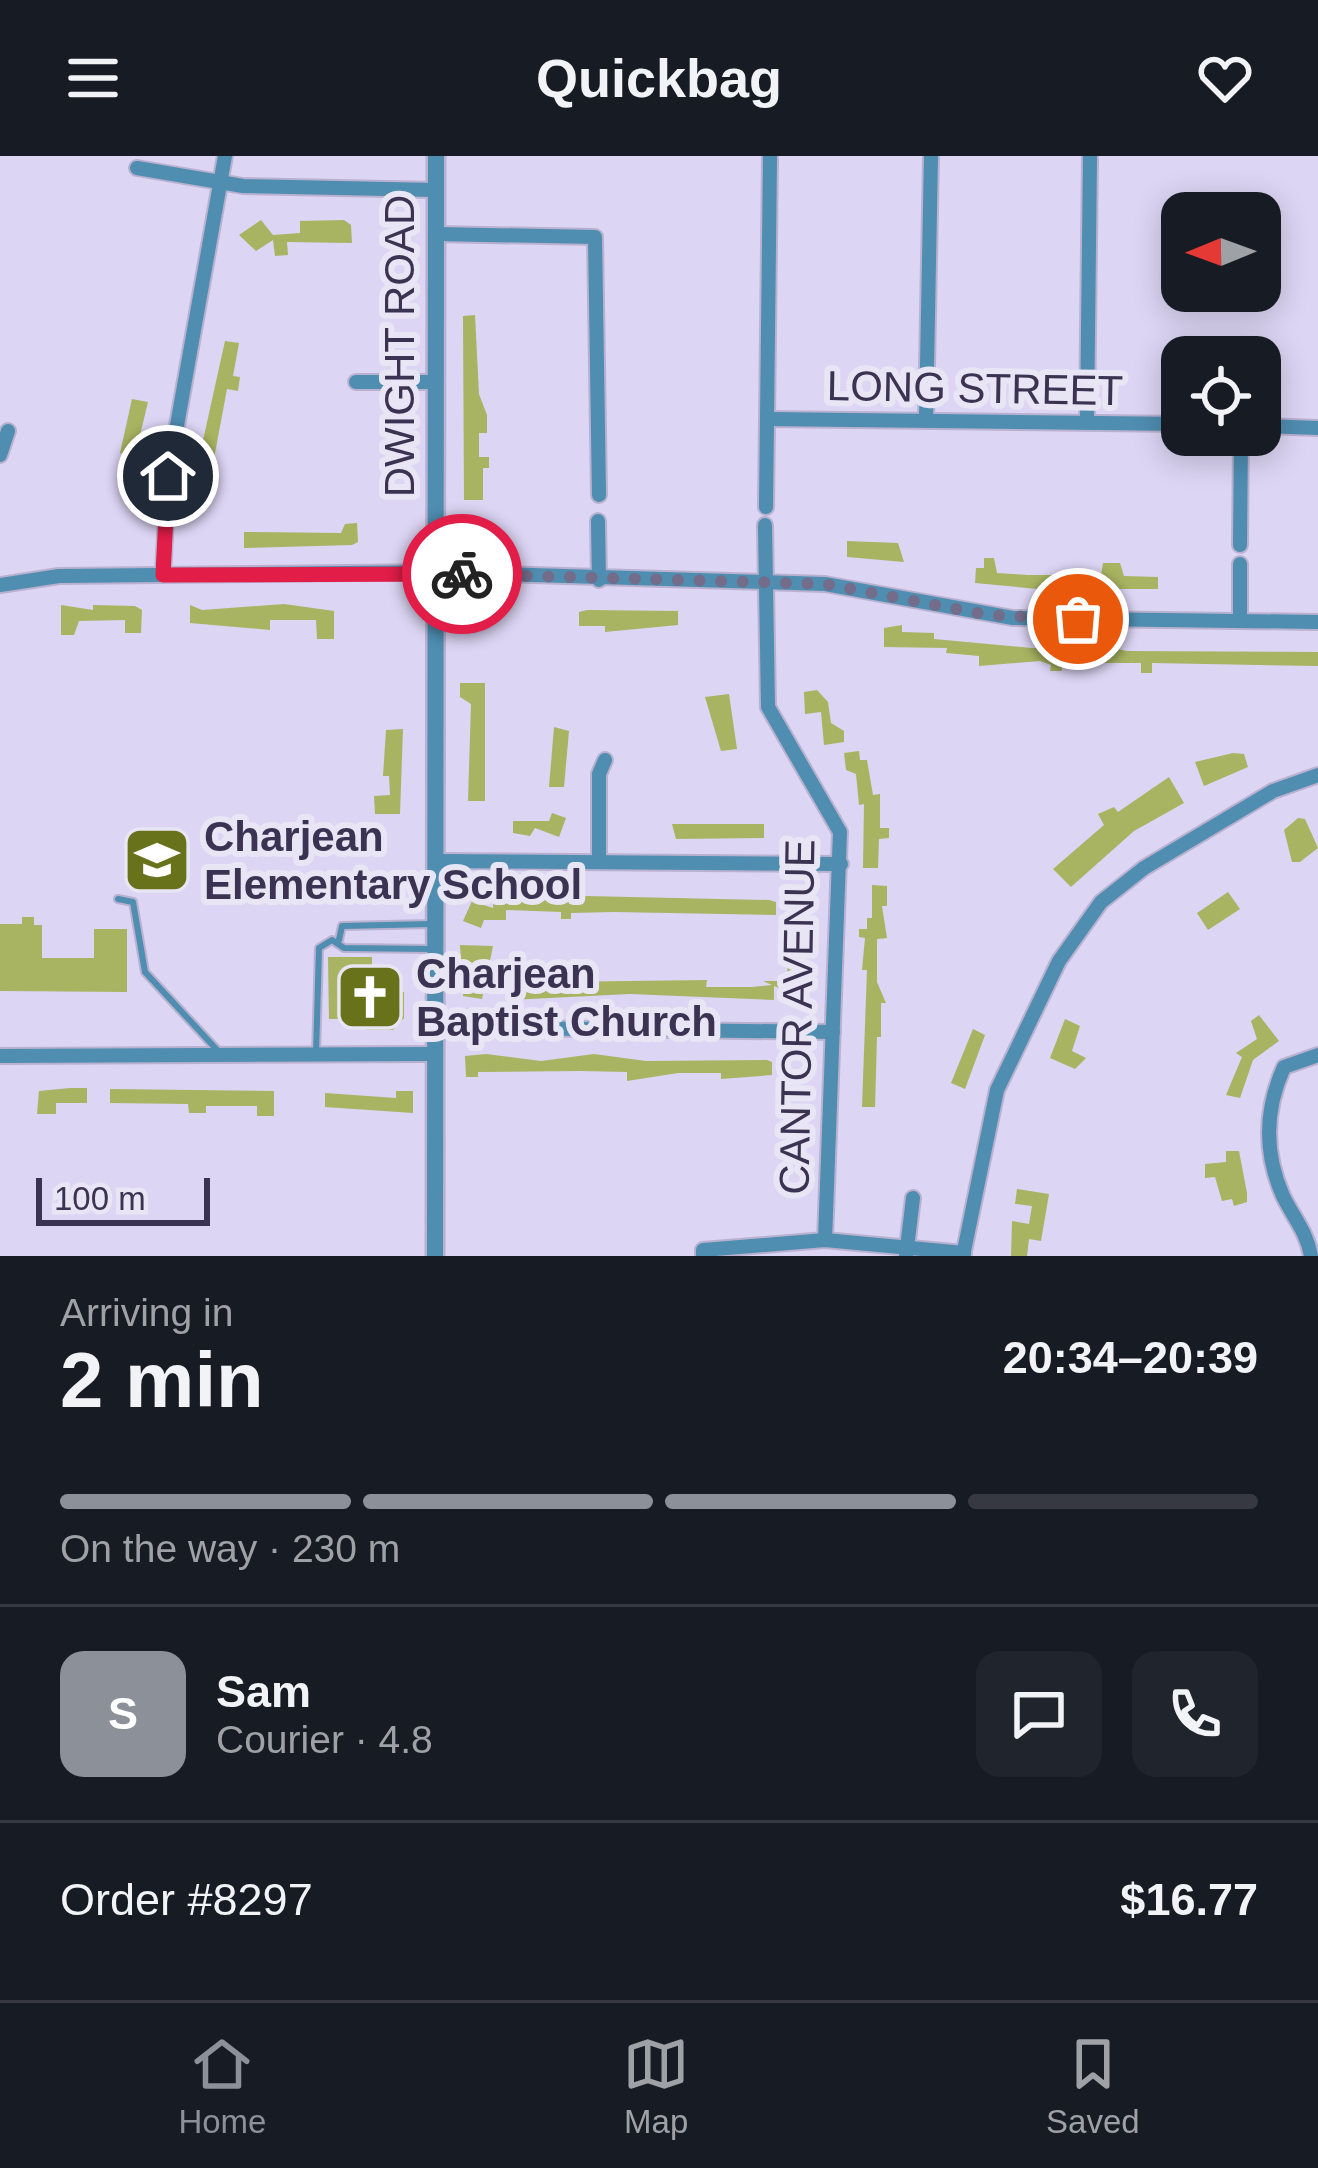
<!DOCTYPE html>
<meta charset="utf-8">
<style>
body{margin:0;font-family:Helvetica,sans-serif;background:#20242c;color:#f1f3f6;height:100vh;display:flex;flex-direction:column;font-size:45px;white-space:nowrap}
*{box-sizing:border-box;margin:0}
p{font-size:39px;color:#9ea1a6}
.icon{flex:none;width:66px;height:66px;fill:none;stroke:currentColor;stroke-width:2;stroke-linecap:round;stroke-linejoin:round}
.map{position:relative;height:1100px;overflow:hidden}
.drawer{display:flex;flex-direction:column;background:#171b24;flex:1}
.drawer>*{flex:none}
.needle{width:78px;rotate:269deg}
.buttons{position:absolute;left:1161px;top:36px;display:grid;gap:24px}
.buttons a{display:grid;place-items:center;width:120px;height:120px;border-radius:24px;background:#171b24;box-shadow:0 6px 30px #0003;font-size:60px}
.scale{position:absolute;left:36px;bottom:30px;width:174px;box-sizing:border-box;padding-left:12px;border:6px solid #3b3352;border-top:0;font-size:33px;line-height:42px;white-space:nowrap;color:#3b3352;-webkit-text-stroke:9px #e8e5f5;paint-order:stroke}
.pin{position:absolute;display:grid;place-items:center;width:102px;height:102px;color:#fff;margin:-51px;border:6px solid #fff;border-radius:50%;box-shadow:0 3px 12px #0007}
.courier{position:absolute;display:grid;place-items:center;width:120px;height:120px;margin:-60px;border:9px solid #e11d48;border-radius:50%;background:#fff;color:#222;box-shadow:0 3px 15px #0007}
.overview em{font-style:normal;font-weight:700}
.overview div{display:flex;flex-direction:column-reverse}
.overview{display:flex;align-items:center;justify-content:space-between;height:204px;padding:0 60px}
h1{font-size:78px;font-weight:700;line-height:90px}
.bar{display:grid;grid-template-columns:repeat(4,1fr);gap:18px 12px;align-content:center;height:144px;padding:0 60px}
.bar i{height:15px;border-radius:9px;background:#363941}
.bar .current{background:#8c9099}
.bar p{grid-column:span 4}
.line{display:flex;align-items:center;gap:30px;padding:0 60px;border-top:3px solid #363941}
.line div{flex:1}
.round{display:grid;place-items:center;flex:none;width:126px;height:126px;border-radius:24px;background:#20242c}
header{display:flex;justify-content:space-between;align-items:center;height:156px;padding:0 60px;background:#171b24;font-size:54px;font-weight:700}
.tab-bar{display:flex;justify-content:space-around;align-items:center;height:168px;border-top:3px solid #363941;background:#171b24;font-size:33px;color:#9ea1a6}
.tab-bar a{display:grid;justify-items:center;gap:6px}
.tab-bar .current{color:#8c9099}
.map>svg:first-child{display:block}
</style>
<header><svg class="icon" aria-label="menu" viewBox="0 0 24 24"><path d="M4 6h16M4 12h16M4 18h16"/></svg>Quickbag<svg class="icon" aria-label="heart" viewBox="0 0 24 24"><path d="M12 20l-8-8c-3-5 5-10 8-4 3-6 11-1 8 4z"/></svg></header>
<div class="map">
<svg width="1318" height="1100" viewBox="0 0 1318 1100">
<rect width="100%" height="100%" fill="#dcd5f4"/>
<g fill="#a8b461">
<path d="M261,64L273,79L300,77V65L344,64L351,69L352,87L287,86L288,99L275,100L273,84L256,95L239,79Z"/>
<path d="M475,159L479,238L487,259V277H479V301H489V312H483V344H464L463,160Z"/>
<path d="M225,185L239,187L233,220L240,221L238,235L227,233L210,324L215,325L213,341L196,338L204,309L198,307Z"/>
<path d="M132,243L148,246L135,300L120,297Z"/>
<path d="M357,367L358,386L352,389L244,392V376L341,377L345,368Z"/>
<path d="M847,385L898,387L904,406L847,401Z"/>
<path d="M984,402H994L997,417L1028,419H1101L1103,407H1120L1124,420L1158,421V433H1038L975,427L976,412H984Z"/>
<path d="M284,448L334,455V483H317L316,464H270V474L190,467V449L202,454Z"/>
<path d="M61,449L93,454V449L135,450L142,454L141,477H125V464L79,465L74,479H61Z"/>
<path d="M678,455V469L605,476V470H579V456L587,454Z"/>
<path d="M902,469V476L934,477V483L1032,492L1103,489L1126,495L1318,496V510L1152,507V517H1141V507H1062V515H1050L1051,509L1040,505L979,510V500L946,497L947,492L884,491V472Z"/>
<path d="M460,527H485V645H468L471,548L460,541Z"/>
<path d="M817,534L828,546L831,567L844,575V586L824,589L821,556L805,558L804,536Z"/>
<path d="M729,538L737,593L721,595L705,541Z"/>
<path d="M554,571L569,575L564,631H549Z"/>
<path d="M403,573L400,658H375L374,640L390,639L389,620H383L386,574Z"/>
<path d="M859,595L860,604H867L873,639L880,638V672H889V682L879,683L878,712H863L864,648L859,649L856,618L846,614L844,597Z"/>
<path d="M1233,597L1244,598L1248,611L1204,630L1195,606Z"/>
<path d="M1169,621L1184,647L1134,675L1071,731L1053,713L1104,669L1098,658L1114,651L1118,656Z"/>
<path d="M552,657L566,662L559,681L535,672L530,680L513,677V665H549Z"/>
<path d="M1298,662L1305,663L1318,692L1300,706H1292L1284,674Z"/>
<path d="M672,668H764V682L676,683Z"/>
<path d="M872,729L887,730V750H882L887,782L877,783V826L886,847H881V881H877L875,951H862L867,814H862L865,782L859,781V773H867V762H872Z"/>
<path d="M1228,736L1240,753L1208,774L1197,757Z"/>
<path d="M493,738L769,744L776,746V759L614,756L571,757V763H561V756L506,754V764H484L481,772L463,765L472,745L493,752Z"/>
<path d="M22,761H34V769H42V802H94V773H127V836L0,835V768H22Z"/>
<path d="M460,789L493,790L482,843L463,840Z"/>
<path d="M788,797H802V819L795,838L774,830V844L630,838L509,844L510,809L553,810V826L707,824L706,831H752L772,829L763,825H787Z"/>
<path d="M328,801H372V830L378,836H404V862L393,874H366V863H329Z"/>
<path d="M1259,859L1279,885L1253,904L1240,942L1226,939L1242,901L1236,897L1257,883L1251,865Z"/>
<path d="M1065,863L1080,870L1072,895L1086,902L1075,913L1050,902Z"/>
<path d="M973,873L985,879L965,933L951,927Z"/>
<path d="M486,898L541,905L594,898L646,905L767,904L772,906V919L721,923V917H678L627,925V916L581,915L478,916V921H466L465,900Z"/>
<path d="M70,932H87V947H56V958H37L39,935Z"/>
<path d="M110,933L274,935V960H257V950H206V957H189L188,948L110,947Z"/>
<path d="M396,935H413V957L325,951V937L396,942Z"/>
<path d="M1226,995H1239L1247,1037V1046L1234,1050L1232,1043L1222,1045L1215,1021L1205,1022V1008L1226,1006Z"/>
<path d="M1017,1033L1049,1038L1041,1085L1029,1083L1027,1100H1011L1012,1065L1029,1068L1032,1050L1015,1048Z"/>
</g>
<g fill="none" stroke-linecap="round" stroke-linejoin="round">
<defs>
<g id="service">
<path d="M118,743L133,746L145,816L219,896"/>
<path d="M339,784L342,770L432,768"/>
<path d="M316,899L319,792L332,784L344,792L432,793"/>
</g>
<g id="minor">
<path d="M137,12L243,30L435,34"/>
<path d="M437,78L595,81L599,339"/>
<path d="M1242,201V189"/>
<path d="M356,226H433"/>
<path d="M767,263L1182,268"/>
<path d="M926,263L931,0"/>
<path d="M1087,264L1090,0"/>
<path d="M1260,270L1318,272"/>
<path d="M0,299L8,275"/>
<path d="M766,351L770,0"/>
<path d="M598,365L599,424"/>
<path d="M765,369L768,551L840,676L825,1084"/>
<path d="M1240,389L1241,279"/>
<path d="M163,419L168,320L225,0"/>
<path d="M0,429L59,420L436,416L825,428L1013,462L1318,466"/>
<path d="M1240,465V408"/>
<path d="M599,704V618L605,604"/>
<path d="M436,705L841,708"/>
<path d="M436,871L833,876"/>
<path d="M0,900L435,898"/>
<path d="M703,1100V1094L825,1084L964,1097"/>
<path d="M906,1100L913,1042"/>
<path d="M963,1100L997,934L1059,805L1101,746L1144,712L1273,635L1318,619"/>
<path d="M1311,1100C1307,1076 1293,1061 1283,1040C1264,997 1265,953 1284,911L1318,899"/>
</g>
<path id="tertiary" d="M435,1100L436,0"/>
</defs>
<use href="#service" stroke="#b9b1d0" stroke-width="10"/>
<use href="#minor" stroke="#b9b1d0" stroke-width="18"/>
<use href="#tertiary" stroke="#b9b1d0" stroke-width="21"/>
<use href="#service" stroke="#4f8db1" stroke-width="6"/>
<use href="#minor" stroke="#4f8db1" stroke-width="14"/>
<use href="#tertiary" stroke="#4f8db1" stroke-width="16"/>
</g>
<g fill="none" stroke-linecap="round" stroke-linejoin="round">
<path stroke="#736c8b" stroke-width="12" stroke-dasharray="0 21.6" d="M462,418L825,428L988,459L1078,463"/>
<path stroke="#e11d48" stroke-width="15" d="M168,320L163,419L462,418"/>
</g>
<defs>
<symbol id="school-square" viewBox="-11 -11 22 22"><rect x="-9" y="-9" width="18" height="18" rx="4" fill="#68721b" stroke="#e8e5f5"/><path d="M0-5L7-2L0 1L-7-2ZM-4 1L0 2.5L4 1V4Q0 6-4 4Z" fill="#fff"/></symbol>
<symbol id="church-square" viewBox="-11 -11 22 22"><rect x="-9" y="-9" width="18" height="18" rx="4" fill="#68721b" stroke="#e8e5f5"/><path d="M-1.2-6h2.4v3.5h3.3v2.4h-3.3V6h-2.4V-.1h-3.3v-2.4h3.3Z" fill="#fff"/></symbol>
</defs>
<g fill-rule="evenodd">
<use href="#school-square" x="119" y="666" width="76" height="76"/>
<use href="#church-square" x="332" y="803" width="76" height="76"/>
</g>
<g text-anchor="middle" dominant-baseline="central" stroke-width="12" stroke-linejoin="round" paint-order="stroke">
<g font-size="42" fill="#3b3352" stroke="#e8e5f5">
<text transform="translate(399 190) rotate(-90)">DWIGHT ROAD</text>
<text transform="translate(975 232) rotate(1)">LONG STREET</text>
<text transform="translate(797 861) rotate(-89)">CANTOR AVENUE</text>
</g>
<g font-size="42" font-weight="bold" fill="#3b3352" stroke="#e8e5f5" text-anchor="start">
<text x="204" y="680">Charjean<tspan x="204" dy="48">Elementary School</tspan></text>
<text x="416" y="817">Charjean<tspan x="416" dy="48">Baptist Church</tspan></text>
</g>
</g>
</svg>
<div class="buttons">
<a><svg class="needle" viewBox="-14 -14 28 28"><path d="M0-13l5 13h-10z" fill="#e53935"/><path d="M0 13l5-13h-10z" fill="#9ea1a6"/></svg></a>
<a><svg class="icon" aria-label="locate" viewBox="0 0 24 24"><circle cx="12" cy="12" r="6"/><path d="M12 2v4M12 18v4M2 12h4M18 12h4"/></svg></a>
</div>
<div class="scale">100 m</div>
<div class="pin" style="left:1078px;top:463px;background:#ea580c"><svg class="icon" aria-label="bag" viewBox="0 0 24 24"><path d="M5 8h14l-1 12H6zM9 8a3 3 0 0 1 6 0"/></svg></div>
<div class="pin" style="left:168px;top:320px;background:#1f2937"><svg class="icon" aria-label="home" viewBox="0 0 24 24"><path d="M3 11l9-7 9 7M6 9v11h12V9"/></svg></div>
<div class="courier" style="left:462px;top:418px"><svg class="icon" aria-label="bike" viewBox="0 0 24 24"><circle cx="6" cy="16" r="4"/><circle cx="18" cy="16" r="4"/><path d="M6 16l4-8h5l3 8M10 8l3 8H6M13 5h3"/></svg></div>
</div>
<section class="drawer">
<div class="overview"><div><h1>2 min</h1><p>Arriving in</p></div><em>20:34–20:39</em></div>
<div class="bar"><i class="current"></i><i class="current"></i><i class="current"></i><i></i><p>On the way · 230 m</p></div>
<div class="line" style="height:216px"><b class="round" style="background:#8c9099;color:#fff">S</b><div><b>Sam</b><p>Courier · 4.8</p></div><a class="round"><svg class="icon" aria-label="chat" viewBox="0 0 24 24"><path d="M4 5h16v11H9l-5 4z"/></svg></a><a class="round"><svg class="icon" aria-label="phone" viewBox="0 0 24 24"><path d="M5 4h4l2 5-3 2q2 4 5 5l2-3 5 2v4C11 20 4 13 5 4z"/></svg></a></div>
<div class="line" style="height:156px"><div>Order #8297</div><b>$16.77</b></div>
</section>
<nav class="tab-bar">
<a class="current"><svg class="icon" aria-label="home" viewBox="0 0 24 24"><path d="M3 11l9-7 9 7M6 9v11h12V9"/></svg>Home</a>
<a><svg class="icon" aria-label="map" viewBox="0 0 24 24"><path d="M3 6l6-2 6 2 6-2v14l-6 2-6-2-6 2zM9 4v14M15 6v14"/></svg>Map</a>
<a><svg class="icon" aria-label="saved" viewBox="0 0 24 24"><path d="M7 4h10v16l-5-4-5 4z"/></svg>Saved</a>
</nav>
